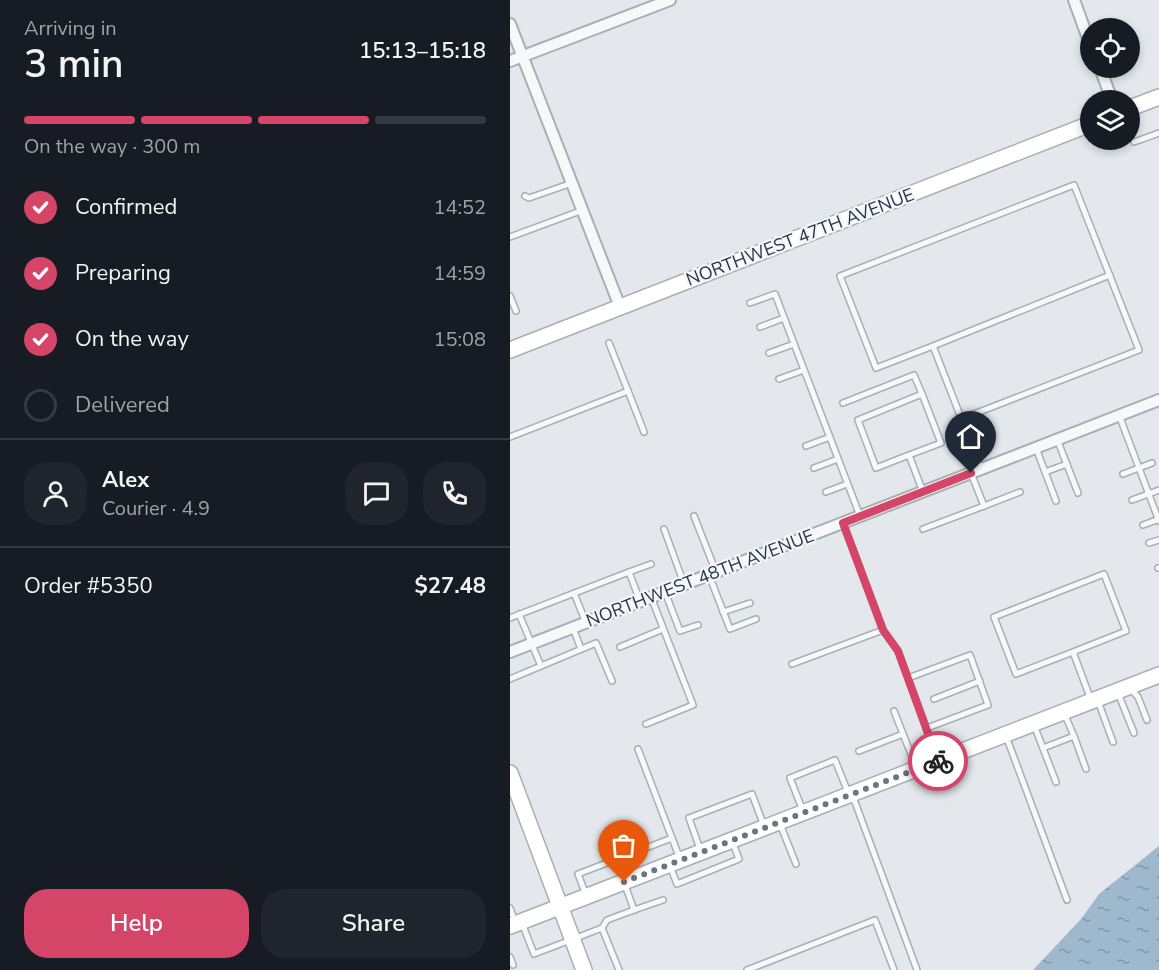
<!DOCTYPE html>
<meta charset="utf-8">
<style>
body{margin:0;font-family:"Nunito Sans",sans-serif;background:#20242c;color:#f1f3f6;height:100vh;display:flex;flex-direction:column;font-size:22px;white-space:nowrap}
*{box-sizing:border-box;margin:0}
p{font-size:20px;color:#9ea1a6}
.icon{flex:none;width:33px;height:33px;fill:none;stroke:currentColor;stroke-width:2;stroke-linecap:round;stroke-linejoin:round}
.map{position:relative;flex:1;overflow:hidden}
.drawer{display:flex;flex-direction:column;background:#171b24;width:510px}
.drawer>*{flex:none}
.buttons{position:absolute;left:570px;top:18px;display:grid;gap:12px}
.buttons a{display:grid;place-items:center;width:60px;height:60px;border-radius:50%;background:#171b24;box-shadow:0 3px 9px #0003;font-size:30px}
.pin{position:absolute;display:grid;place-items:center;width:51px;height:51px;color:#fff;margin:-62px -26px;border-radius:50% 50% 50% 0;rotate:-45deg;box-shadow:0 0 6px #0007}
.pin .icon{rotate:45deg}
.courier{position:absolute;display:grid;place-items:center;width:60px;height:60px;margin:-30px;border:4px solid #d44567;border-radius:50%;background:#fff;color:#222;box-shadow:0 2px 8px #0007}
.head em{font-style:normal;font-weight:600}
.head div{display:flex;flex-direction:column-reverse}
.head{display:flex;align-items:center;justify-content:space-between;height:102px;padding:0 24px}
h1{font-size:39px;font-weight:600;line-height:45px}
.bar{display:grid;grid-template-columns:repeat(4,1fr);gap:9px 6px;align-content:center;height:72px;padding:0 24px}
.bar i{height:8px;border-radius:4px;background:#363941}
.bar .current{background:#d44567}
.bar p{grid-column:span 4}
.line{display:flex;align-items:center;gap:15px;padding:0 24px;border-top:2px solid #363941}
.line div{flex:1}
.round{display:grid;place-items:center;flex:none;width:63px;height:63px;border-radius:24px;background:#20242c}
ol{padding:0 24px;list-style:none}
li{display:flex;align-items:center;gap:18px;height:66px}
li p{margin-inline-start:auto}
li .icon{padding:6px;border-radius:50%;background:#d44567;color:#fff;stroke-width:4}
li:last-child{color:#9ea1a6}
li i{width:33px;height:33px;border:3px solid #363941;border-radius:50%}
.cta{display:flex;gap:12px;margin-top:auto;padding:12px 24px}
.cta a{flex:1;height:69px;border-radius:24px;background:#d44567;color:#fff;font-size:24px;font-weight:600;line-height:69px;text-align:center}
.cta a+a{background:#20242c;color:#f1f3f6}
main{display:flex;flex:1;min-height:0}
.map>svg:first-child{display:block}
</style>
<main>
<section class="drawer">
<div class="head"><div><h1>3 min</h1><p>Arriving in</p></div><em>15:13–15:18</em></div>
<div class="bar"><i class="current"></i><i class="current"></i><i class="current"></i><i></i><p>On the way · 300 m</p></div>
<ol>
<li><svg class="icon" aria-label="check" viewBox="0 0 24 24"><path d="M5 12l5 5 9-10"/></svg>Confirmed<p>14:52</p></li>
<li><svg class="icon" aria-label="check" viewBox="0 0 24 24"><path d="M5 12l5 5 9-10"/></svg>Preparing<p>14:59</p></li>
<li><svg class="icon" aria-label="check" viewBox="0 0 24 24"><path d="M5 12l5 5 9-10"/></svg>On the way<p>15:08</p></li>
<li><i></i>Delivered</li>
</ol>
<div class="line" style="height:108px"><a class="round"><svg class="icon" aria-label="person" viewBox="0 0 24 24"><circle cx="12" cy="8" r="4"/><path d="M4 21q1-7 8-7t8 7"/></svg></a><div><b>Alex</b><p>Courier · 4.9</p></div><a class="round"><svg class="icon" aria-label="chat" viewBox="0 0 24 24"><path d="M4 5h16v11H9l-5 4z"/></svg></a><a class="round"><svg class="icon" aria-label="phone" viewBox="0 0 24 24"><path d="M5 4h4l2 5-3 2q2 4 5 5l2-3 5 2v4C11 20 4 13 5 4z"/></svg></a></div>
<div class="line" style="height:78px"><div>Order #5350</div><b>$27.48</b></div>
<div class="cta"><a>Help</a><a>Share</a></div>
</section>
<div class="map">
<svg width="649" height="970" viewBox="0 0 649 970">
<defs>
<pattern id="water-ripples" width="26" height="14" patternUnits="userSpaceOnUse" patternTransform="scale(1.5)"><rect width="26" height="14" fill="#9eb9cd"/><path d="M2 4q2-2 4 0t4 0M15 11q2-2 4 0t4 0" fill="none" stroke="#8197a8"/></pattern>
</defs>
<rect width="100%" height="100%" fill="#e4e8ec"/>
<path fill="url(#water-ripples)" d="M649,846V970H523L572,918L589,894Z"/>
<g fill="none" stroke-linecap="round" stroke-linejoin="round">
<defs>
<g id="lane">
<path d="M624,142L649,133"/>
<path d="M15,196L19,198L62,183"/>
<path d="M0,237L73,210"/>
<path d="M0,296L6,311"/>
<path d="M240,303L265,294L350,516"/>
<path d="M250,327L274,318"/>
<path d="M423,346L600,275"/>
<path d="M259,353L284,344"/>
<path d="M269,379L294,370"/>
<path d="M118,391L134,432"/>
<path d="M333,403L404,375L412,394"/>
<path d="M609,415L649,521"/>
<path d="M451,419L629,350L564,185L330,276L366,368L423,346L471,469"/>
<path d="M0,437L118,391L99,343"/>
<path d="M547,439L568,493"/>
<path d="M296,446L320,437"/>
<path d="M526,448L546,501"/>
<path d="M399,455L431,443L412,394L348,420L366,468L399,455L413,492"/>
<path d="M304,468L328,459"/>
<path d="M535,472L557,464"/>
<path d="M613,474L642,463"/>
<path d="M316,492L337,484"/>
<path d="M622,500L649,490"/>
<path d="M474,506L510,492"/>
<path d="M184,516L206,572"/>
<path d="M633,525L649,519"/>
<path d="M154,529L174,584"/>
<path d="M413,529L474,506L461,473"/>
<path d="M639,543L649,540"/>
<path d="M648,568H649"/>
<path d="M119,572L141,564"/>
<path d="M199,575L220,629L246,619"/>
<path d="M155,592L170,631L188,625"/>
<path d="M64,593L76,623"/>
<path d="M213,612L240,603"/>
<path d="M9,614L31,666L86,643L102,681"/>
<path d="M0,618L119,572L130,601"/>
<path d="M63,628L71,649"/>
<path d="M373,630L388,651L427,757"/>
<path d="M110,647L153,629"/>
<path d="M563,652L616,631L594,574L484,617L506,674L563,652L581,700"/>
<path d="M282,664L373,630L333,523"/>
<path d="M398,678L460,655L478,705L417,728"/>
<path d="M0,679L31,666"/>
<path d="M620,688L628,697L637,720"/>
<path d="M608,693L624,733"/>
<path d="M424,699L470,681"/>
<path d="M588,701L603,742"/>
<path d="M384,711L406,767"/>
<path d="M554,713L564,736"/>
<path d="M136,724L183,705L141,597"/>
<path d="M524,725L546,782"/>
<path d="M496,736L557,900"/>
<path d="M533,748L564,736L576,769"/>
<path d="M128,749L170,859"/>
<path d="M349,751L393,734"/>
<path d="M293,811L280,778L325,760L339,795L345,802L407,970"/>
<path d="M270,824L286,864"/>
<path d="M191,852L179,818L242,794L254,826"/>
<path d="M108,858L117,879"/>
<path d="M160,866L167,884L229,859L222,841"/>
<path d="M76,895L68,874L162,838"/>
<path d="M0,908L5,922"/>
<path d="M124,910L153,900"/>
<path d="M12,923L24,954L92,928L109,970"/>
<path d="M92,928L97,920L124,910L115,885"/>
<path d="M0,957L3,965"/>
<path d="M237,970L365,920L384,970"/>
</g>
<g id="street">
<path d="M564,0L580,44"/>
<path d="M0,24L110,307"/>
<path d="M0,61L160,0"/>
<path d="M590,68L602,100"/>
<path d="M0,652L649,400"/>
</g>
<g id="secondary">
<path d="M620,108L649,97"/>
<path d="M0,350L580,124"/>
<path d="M0,773L74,970"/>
<path d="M0,926L649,675"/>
</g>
</defs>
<use href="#lane" stroke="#a8afb7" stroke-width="8"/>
<use href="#street" stroke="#a8afb7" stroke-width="14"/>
<use href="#secondary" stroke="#a8afb7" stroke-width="18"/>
<use href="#lane" stroke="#f7f8fa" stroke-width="5"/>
<use href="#street" stroke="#f7f8fa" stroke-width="10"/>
<use href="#secondary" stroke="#fff" stroke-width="15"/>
</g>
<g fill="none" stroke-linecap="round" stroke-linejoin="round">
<path stroke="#6b747f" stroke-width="6" stroke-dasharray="0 10.8" d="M114,882L428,761"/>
<path stroke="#d44567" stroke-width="8" d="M428,761L388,651L373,630L333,523L461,473"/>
</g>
<g text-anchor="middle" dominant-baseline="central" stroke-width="4.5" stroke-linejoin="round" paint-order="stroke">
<g font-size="18" fill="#2a3645" stroke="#f4f6f9">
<text transform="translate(290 237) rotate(-21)">NORTHWEST 47TH AVENUE</text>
<text transform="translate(190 578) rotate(-21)">NORTHWEST 48TH AVENUE</text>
</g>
</g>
</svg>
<div class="buttons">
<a><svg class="icon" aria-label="locate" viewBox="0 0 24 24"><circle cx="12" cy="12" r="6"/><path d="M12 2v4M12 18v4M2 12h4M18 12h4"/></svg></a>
<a><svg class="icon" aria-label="layers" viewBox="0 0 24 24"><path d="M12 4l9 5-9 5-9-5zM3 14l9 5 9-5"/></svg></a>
</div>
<div class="pin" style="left:114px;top:882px;background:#ea580c"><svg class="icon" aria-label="bag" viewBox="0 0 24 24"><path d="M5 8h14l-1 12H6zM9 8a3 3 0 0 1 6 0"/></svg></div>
<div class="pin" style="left:461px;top:473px;background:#1f2937"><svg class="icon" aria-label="home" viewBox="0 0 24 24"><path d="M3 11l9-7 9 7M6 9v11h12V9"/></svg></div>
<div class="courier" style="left:428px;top:761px"><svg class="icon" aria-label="bike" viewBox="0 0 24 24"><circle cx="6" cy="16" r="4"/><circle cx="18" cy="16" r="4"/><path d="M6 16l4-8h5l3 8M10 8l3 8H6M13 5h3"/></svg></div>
</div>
</main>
